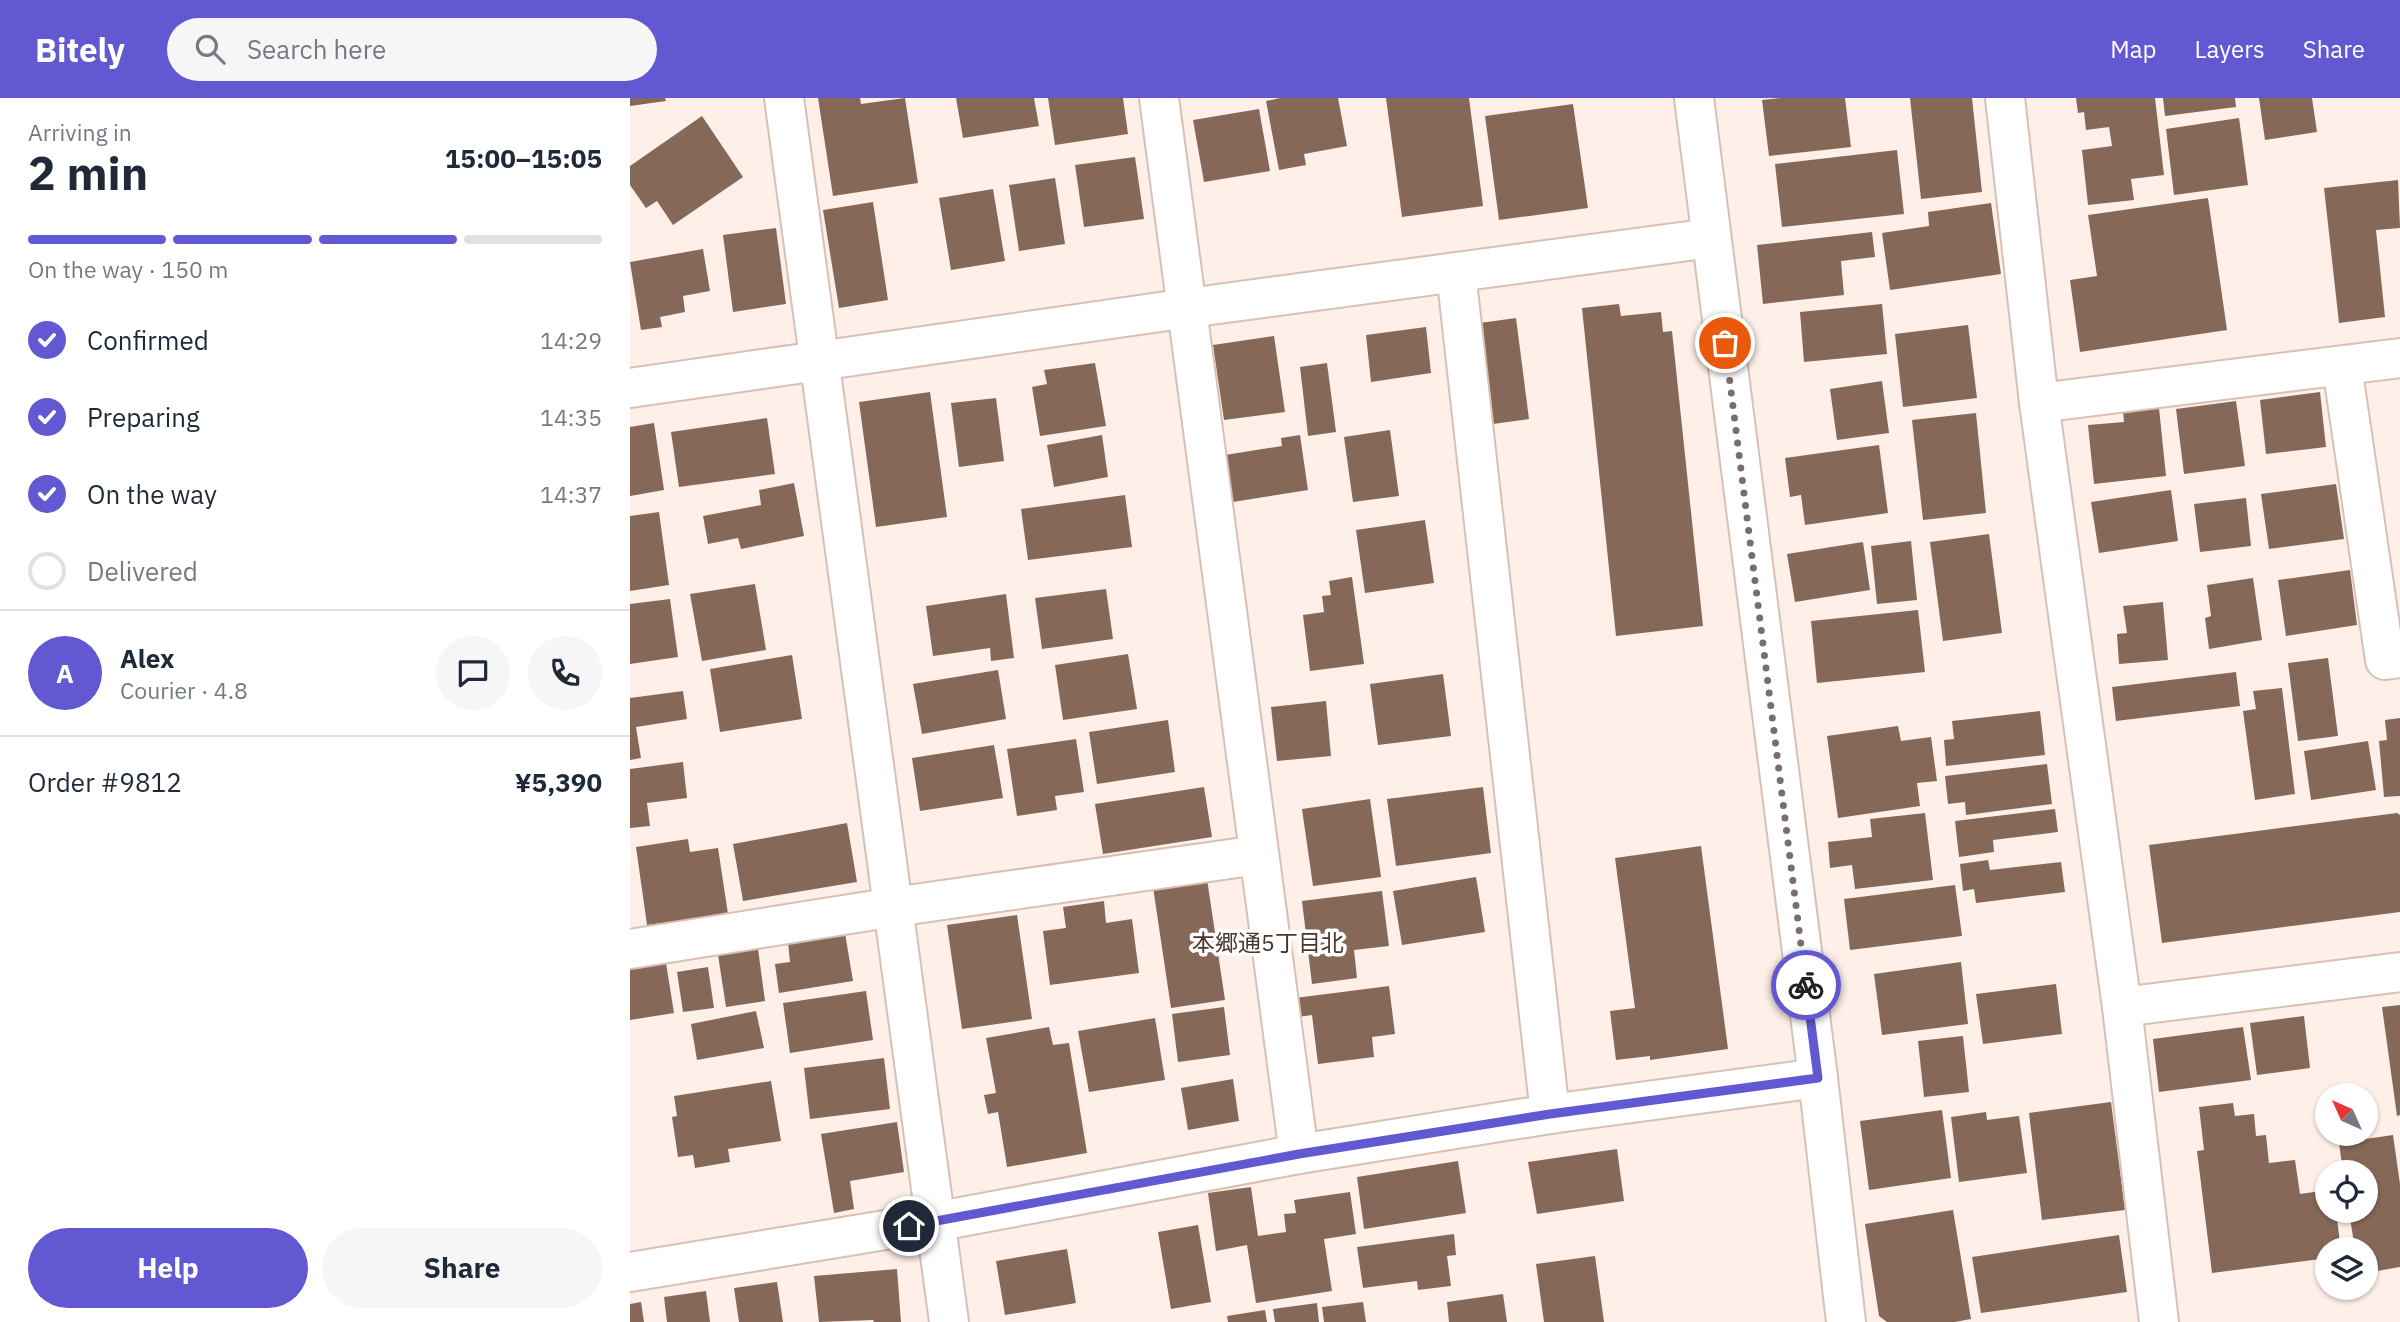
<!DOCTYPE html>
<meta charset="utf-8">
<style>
body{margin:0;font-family:"IBM Plex Sans","Noto Sans JP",sans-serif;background:#f6f6f7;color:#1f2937;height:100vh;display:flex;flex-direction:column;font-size:26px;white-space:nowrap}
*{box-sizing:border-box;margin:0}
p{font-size:23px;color:#747a83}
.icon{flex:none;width:38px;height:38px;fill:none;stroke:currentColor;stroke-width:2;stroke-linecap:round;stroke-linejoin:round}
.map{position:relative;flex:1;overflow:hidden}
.drawer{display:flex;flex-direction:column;background:#fff;width:630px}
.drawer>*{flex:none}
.needle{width:46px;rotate:315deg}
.fabs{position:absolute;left:1685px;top:985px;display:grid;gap:14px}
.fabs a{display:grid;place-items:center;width:63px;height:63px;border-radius:50%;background:#fff;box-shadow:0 2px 5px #0004;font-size:35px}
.pin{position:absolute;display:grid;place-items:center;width:60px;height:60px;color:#fff;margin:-30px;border:4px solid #fff;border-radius:50%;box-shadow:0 2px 7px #0007}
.courier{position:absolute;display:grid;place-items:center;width:70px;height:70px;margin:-35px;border:5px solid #6258d1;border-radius:50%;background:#fff;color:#222;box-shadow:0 2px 9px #0007}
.head em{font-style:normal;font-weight:800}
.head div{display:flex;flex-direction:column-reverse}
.head{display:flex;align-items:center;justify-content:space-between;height:119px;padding:0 28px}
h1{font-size:46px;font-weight:800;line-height:52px}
.bar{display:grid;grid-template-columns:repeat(4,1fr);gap:10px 7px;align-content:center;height:84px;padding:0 28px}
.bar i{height:9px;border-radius:5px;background:#e0e1e3}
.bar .current{background:#6258d1}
.bar p{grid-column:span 4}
.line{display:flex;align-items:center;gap:18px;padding:0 28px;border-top:2px solid #e0e1e3}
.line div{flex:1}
.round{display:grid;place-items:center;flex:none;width:74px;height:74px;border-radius:37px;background:#f6f6f7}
ol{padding:0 28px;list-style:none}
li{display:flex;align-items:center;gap:21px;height:77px}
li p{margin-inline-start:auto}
li .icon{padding:7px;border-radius:50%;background:#6258d1;color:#fff;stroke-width:4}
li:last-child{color:#747a83}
li i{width:38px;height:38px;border:4px solid #e0e1e3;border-radius:50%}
.button{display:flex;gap:14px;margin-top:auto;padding:14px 28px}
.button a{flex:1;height:80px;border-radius:42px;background:#6258d1;color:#fff;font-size:28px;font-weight:800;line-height:80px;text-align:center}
.button a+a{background:#f6f6f7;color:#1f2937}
header{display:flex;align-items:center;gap:42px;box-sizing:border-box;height:98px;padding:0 35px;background:#6258d1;color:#fff}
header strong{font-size:33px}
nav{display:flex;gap:38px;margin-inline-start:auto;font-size:24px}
.search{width:490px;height:63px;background:#f6f6f7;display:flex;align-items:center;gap:18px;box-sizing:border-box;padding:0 24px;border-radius:38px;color:#747a83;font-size:26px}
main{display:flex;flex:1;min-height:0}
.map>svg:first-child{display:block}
</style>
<header>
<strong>Bitely</strong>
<div class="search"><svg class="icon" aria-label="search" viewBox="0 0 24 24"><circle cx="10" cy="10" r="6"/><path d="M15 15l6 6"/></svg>Search here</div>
<nav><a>Map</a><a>Layers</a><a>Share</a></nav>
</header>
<main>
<section class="drawer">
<div class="head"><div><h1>2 min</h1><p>Arriving in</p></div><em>15:00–15:05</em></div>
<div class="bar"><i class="current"></i><i class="current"></i><i class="current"></i><i></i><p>On the way · 150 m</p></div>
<ol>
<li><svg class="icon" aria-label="check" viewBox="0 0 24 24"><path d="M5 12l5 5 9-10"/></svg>Confirmed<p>14:29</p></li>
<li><svg class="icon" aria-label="check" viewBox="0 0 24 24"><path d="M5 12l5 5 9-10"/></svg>Preparing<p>14:35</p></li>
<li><svg class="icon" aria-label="check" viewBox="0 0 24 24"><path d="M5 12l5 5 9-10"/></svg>On the way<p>14:37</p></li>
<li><i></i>Delivered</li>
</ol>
<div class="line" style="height:126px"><b class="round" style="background:#6258d1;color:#fff">A</b><div><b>Alex</b><p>Courier · 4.8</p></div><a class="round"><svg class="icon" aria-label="chat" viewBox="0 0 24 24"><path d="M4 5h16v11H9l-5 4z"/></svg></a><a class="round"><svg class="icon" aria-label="phone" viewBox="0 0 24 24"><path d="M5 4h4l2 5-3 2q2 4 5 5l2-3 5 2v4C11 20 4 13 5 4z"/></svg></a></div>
<div class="line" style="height:91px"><div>Order #9812</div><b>¥5,390</b></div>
<div class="button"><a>Help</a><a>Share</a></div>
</section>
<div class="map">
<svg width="1770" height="1224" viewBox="0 0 1770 1224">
<rect width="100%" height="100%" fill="#fef0e9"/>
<g fill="#866858">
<path d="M0,0H35L36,3L0,8Z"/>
<path d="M188,0H230L231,6L275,0L288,85L203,98Z"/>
<path d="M326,0H404L409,28L333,40Z"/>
<path d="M418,0H493L498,36L425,47Z"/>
<path d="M650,0H708L717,48L674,56L676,67L649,72L636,3Z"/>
<path d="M756,0H839L853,108L772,119Z"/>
<path d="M1151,0H1215L1221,49L1139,58L1132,2Z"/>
<path d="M1280,0H1342L1352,94L1291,101Z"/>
<path d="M1446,0H1525L1534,77L1501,81L1504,102L1458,107L1452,52L1482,48L1479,29L1456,32L1454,14L1448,15Z"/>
<path d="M1533,0H1605L1606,9L1535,18Z"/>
<path d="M1629,0H1682L1687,34L1635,42Z"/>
<path d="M943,6L958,110L869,122L855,18Z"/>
<path d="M629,11L640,73L574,84L563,22Z"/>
<path d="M72,18L113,79L43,127L27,103L16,110L0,87V68Z"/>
<path d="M1609,20L1618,87L1544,97L1536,31Z"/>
<path d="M1267,52L1274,116L1152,129L1145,66Z"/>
<path d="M505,59L514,121L454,129L445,67Z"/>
<path d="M425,80L435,146L389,153L379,87Z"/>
<path d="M1768,82L1770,130L1746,132L1755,219L1709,225L1694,90Z"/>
<path d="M363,91L375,163L321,172L309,100Z"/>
<path d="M1578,100L1597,232L1450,254L1440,182L1467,178L1458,117Z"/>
<path d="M243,104L258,202L209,210L193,112Z"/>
<path d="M1361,105L1371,176L1260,192L1252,135L1299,128L1298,114Z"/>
<path d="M146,130L156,206L103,214L93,137Z"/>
<path d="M1242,134L1245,159L1211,163L1214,197L1133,206L1127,147Z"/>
<path d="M73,151L80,193L53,198L55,214L30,219L32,229L11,232L0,164Z"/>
<path d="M989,206L991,218L1031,214L1033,234L1042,233L1073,528L986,538L952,210Z"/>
<path d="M1252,206L1257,256L1174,264L1170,214Z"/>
<path d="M886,220L899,321L863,326L850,225Z"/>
<path d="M1338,227L1347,300L1273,309L1265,236Z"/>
<path d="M796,229L801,275L741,284L736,237Z"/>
<path d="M644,238L655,314L594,322L583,247Z"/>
<path d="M465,265L476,328L410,338L402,289L417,286L414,272Z"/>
<path d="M697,265L706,334L678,338L670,269Z"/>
<path d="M1252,283L1259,335L1207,342L1200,291Z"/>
<path d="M300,294L317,419L246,429L229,304Z"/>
<path d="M1690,294L1696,349L1636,356L1630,302Z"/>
<path d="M366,300L374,363L329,369L321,305Z"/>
<path d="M1606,303L1615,368L1554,376L1546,311Z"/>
<path d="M1529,310L1536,378L1464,386L1458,327L1494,324L1493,314Z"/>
<path d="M1346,315L1356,415L1293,422L1282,322Z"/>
<path d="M137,320L145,376L49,389L41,334Z"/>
<path d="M24,325L34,392L0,398V329Z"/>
<path d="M760,332L769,398L723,404L714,339Z"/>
<path d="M472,337L478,379L424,389L417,347Z"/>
<path d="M670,337L678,392L603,404L595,357L652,348L651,340Z"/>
<path d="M1249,347L1258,415L1175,427L1171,397L1160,399L1155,360Z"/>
<path d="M164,385L174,438L111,451L108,440L78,446L73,418L131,407L129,392Z"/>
<path d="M1706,386L1714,441L1639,451L1631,396Z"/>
<path d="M1541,392L1548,443L1469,455L1461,404Z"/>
<path d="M495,397L502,449L398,462L391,411Z"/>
<path d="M1616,400L1621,448L1570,454L1564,406Z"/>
<path d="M29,414L39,487L0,493V418Z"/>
<path d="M795,422L804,485L735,495L726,432Z"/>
<path d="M1359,436L1372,535L1313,543L1300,444Z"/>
<path d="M1281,443L1287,502L1247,506L1241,448Z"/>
<path d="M1233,444L1240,492L1165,504L1157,456Z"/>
<path d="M1720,472L1727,527L1656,538L1648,482Z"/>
<path d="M722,479L734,566L680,573L673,517L694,514L692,498L701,497L699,483Z"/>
<path d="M1623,480L1632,542L1579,551L1575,520L1581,518L1577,487Z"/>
<path d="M125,486L136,552L72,563L60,496Z"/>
<path d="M476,491L483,541L412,551L405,500Z"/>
<path d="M376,496L384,560L361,563L360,550L303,558L296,508Z"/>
<path d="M40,501L48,559L0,566V506Z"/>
<path d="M1533,504L1538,562L1489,566L1487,536L1497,535L1493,508Z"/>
<path d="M1288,512L1295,574L1187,585L1181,523Z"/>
<path d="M498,556L507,611L433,622L425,567Z"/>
<path d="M162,557L172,621L90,634L80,571Z"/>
<path d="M1698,560L1708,638L1668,643L1658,565Z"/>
<path d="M368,572L376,621L292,636L283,586Z"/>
<path d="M1606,574L1610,608L1486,623L1482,589Z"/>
<path d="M813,576L821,638L748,647L740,586Z"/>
<path d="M1652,590L1665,696L1625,702L1613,613L1626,611L1623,593Z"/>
<path d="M53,593L57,621L6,629L11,660L0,662V600Z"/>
<path d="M696,603L701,658L647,663L641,609Z"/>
<path d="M1410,613L1415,657L1316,668L1314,642L1324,641L1322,623Z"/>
<path d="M1770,620V698L1754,699L1749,643L1757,642L1755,622Z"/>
<path d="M538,622L545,674L467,686L459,634Z"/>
<path d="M1268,628L1271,643L1301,639L1307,683L1287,685L1290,708L1208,720L1197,638Z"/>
<path d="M446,641L454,694L425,698L427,712L387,718L377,651Z"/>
<path d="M1738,643L1746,692L1681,702L1674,653Z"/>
<path d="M364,647L373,700L290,713L282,660Z"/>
<path d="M53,664L57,700L17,705L20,728L0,730V671Z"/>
<path d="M1417,666L1422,706L1336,717L1335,704L1318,706L1315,678Z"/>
<path d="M574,689L582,739L473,756L465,706Z"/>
<path d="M853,689L861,755L766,768L757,701Z"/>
<path d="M740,701L751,779L683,788L672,711Z"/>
<path d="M1425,711L1428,734L1363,742L1364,754L1329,759L1325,723Z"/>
<path d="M1295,715L1303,782L1225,791L1222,767L1200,770L1198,744L1242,739L1240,721Z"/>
<path d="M1767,715L1770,717V814L1532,845L1519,747Z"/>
<path d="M217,725L227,784L113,803L103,746Z"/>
<path d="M58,741L60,754L88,750L98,816L17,827L6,749Z"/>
<path d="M1071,748L1098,951L1020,962V958L986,962L980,913L1005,910L985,760Z"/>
<path d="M1358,762L1360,772L1431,764L1435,794L1346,805L1344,791L1333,793L1330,766Z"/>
<path d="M846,779L855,834L772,847L763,793Z"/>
<path d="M577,781L595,902L541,910L523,789Z"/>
<path d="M1325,787L1332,838L1220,852L1214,801Z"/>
<path d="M752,793L759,848L724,852L727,880L682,886L672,803Z"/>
<path d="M474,803L476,825L502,821L509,875L420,887L413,833L436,830L433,809Z"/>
<path d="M387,817L402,921L332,931L317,827Z"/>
<path d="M215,835L223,883L149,895L145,866L160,864L158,844Z"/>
<path d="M128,851L135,903L96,909L88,857Z"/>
<path d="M1331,864L1338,926L1252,937L1244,876Z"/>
<path d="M36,865L44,915L0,922V870Z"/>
<path d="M78,869L84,910L53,914L47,874Z"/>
<path d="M1426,886L1432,936L1353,946L1346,896Z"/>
<path d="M759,888L765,936L742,939L744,959L688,966L682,917L668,919L665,900Z"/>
<path d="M236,893L243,942L160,955L153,905Z"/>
<path d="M1770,907V1017L1767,1018L1752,909Z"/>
<path d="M594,909L600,957L548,964L542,916Z"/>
<path d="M126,913L134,950L67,962L61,926Z"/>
<path d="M1674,918L1680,970L1627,977L1620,925Z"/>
<path d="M525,920L535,982L459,994L448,933Z"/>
<path d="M419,929L423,947L439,945L457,1055L377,1069L368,1014L358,1016L354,997L366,995L356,940Z"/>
<path d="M1613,929L1621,982L1529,994L1523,941Z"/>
<path d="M1333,938L1339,994L1294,999L1288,943Z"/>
<path d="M254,960L260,1011L180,1021L174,970Z"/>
<path d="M603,981L609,1023L558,1032L551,990Z"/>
<path d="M141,983L151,1043L98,1051L100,1064L65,1070L63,1057L48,1059L42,1019L47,1018L44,998Z"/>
<path d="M1481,1004L1495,1112L1412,1122L1399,1015Z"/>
<path d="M1603,1005L1605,1018L1624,1016L1626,1038L1636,1037L1639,1065L1665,1062L1670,1096L1698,1092V1113H1706L1711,1152H1698V1160L1582,1175L1567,1053L1574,1052L1569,1009Z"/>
<path d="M1312,1012L1321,1080L1239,1092L1230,1023Z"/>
<path d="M1356,1014L1357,1022L1389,1018L1397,1075L1329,1084L1321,1019Z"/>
<path d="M267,1024L274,1074L220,1083L224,1111L204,1115L191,1036Z"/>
<path d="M1763,1037L1770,1086V1169L1736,1175V1152H1725L1719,1113H1736V1074H1713L1709,1045Z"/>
<path d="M987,1051L994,1103L907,1116L898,1064Z"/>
<path d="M828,1063L836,1115L734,1131L727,1079Z"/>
<path d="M621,1089L628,1138L656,1134L654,1116L666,1115L664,1102L720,1094L726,1136L694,1141L702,1193L626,1205L617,1147L586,1153L578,1095Z"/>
<path d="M1323,1112L1341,1221L1325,1224H1257L1249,1218L1235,1126Z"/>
<path d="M568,1127L581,1204L541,1211L528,1134Z"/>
<path d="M824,1136L826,1157L817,1158L821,1188L788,1192L787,1183L733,1190L727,1149Z"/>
<path d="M1489,1137L1497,1194L1351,1215L1342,1159Z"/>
<path d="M437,1151L446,1205L375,1217L366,1163Z"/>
<path d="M965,1158L974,1224H914L906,1166Z"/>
<path d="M267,1171L271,1224H244L243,1222L189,1224L184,1178Z"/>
<path d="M147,1184L153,1224H109L104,1190Z"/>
<path d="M76,1193L80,1224H37L34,1199Z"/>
<path d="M873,1196L877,1224H819L817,1204Z"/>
<path d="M11,1204L14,1224H0V1206Z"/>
<path d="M733,1204L736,1224H694L692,1209Z"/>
<path d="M687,1205L689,1224H645L643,1211Z"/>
<path d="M635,1212L637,1224H598L597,1218Z"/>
</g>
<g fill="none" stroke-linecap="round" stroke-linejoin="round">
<defs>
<g id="minor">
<path d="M154,0L319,1224"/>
<path d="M529,0L669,1056"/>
<path d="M1064,0L1188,980L1216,1224"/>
<path d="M1375,0L1409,305L1492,909L1529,1224"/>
<path d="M826,174L920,1016"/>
<path d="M1712,268L1755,562L1770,560"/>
<path d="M0,290L558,210L1081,140"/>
<path d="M1409,305L1770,260"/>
<path d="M0,851L264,809L628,757"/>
<path d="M1492,909L1770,874"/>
<path d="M0,1174L304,1124L669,1056L920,1016L1188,980"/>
</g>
</defs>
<use href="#minor" stroke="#d7c1b5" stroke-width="42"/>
<use href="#minor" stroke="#fff" stroke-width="38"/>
</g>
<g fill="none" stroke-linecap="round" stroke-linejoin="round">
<path stroke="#796e69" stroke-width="7" stroke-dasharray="0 12.6" d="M1095,245L1176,887"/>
<path stroke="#6258d1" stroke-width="9" d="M279,1128L669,1056L920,1016L1188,980L1176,887"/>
</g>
<g text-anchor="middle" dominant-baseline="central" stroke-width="7" stroke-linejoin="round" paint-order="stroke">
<g font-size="23" fill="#49372e" stroke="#fff">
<text x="638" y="844">本郷通5丁目北</text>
</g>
</g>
</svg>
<div class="fabs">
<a><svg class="needle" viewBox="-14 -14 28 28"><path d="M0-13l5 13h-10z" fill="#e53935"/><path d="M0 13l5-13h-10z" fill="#747a83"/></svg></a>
<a><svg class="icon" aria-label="locate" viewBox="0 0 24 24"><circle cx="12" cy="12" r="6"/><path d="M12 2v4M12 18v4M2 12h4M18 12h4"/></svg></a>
<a><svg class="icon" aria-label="layers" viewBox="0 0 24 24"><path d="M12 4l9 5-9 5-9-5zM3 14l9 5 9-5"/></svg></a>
</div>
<div class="pin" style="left:1095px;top:245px;background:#ea580c"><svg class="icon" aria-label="bag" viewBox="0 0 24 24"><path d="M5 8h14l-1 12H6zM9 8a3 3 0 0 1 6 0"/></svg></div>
<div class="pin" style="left:279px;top:1128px;background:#1f2937"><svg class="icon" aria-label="home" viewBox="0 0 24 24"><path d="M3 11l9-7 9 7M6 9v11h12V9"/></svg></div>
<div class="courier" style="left:1176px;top:887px"><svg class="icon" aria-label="bike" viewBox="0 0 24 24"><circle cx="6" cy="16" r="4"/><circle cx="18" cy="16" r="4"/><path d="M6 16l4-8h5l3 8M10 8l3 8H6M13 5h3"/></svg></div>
</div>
</main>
